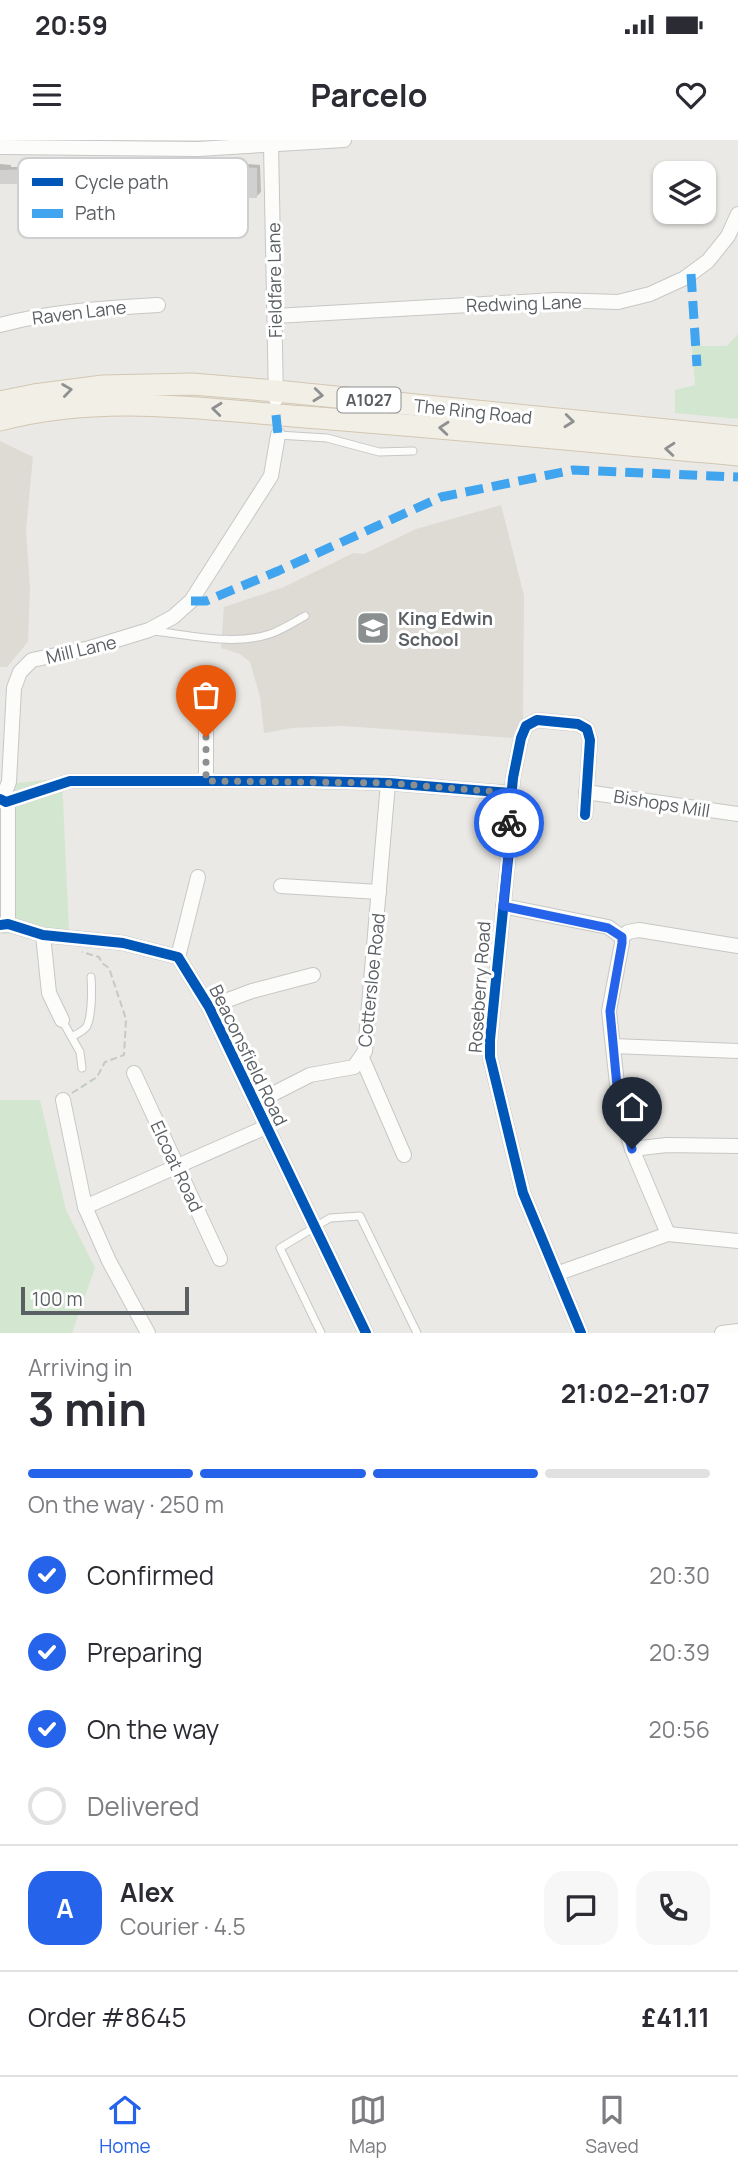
<!DOCTYPE html>
<meta charset="utf-8">
<style>
body{margin:0;font-family:Manrope,sans-serif;background:#f7f7f7;color:#2b2b33;height:100vh;display:flex;flex-direction:column;font-size:26px;white-space:nowrap}
*{box-sizing:border-box;margin:0}
p{font-size:23px;color:#7c7c81}
.icon{flex:none;width:38px;height:38px;fill:none;stroke:currentColor;stroke-width:2;stroke-linecap:round;stroke-linejoin:round}
.map{position:relative;height:1193px;overflow:hidden}
.sheet{display:flex;flex-direction:column;background:#fff;flex:1}
.sheet>*{flex:none}
.controls{position:absolute;left:653px;top:21px;display:grid;gap:14px}
.controls a{display:grid;place-items:center;width:63px;height:63px;border-radius:14px;background:#fff;box-shadow:0 2px 5px #0004;font-size:35px}
.scale{position:absolute;left:21px;bottom:18px;width:168px;box-sizing:border-box;padding-left:7px;border:4px solid #5a5f63;border-top:0;font-size:19px;line-height:24px;white-space:nowrap;color:#5a5f63;-webkit-text-stroke:5px #fff;paint-order:stroke}
.pin{position:absolute;display:grid;place-items:center;width:60px;height:60px;color:#fff;margin:-72px -30px;border-radius:50% 50% 50% 0;rotate:-45deg;box-shadow:0 0 7px #0007}
.pin .icon{rotate:45deg}
.courier{position:absolute;display:grid;place-items:center;width:70px;height:70px;margin:-35px;border:5px solid #2563eb;border-radius:50%;background:#fff;color:#222;box-shadow:0 2px 9px #0007}
.headline em{font-style:normal;font-weight:700}
.headline div{display:flex;flex-direction:column-reverse}
.headline{display:flex;align-items:center;justify-content:space-between;height:119px;padding:0 28px}
h1{font-size:46px;font-weight:700;line-height:52px}
.bar{display:grid;grid-template-columns:repeat(4,1fr);gap:10px 7px;align-content:center;height:84px;padding:0 28px}
.bar i{height:9px;border-radius:5px;background:#e1e1e2}
.bar .current{background:#2563eb}
.bar p{grid-column:span 4}
.line{display:flex;align-items:center;gap:18px;padding:0 28px;border-top:2px solid #e1e1e2}
.line div{flex:1}
.round{display:grid;place-items:center;flex:none;width:74px;height:74px;border-radius:21px;background:#f7f7f7}
ol{padding:0 28px;list-style:none}
li{display:flex;align-items:center;gap:21px;height:77px}
li p{margin-inline-start:auto}
li .icon{padding:7px;border-radius:50%;background:#2563eb;color:#fff;stroke-width:4}
li:last-child{color:#7c7c81}
li i{width:38px;height:38px;border:4px solid #e1e1e2;border-radius:50%}
.status{display:flex;justify-content:space-between;align-items:center;height:49px;padding:0 35px;background:#fff;direction:ltr}
.status svg{height:19px;fill:currentColor}
header{display:flex;justify-content:space-between;align-items:center;height:91px;padding:0 28px;background:#fff;font-size:32px;font-weight:700}
.tab-bar{display:flex;justify-content:space-around;align-items:center;height:98px;border-top:2px solid #e1e1e2;background:#fff;font-size:19px;color:#7c7c81}
.tab-bar a{display:grid;justify-items:center;gap:4px}
.tab-bar .current{color:#2563eb}
.map>svg:first-child{display:block}
</style>
<div class="status"><b>20:59</b><svg viewBox="0 0 49 12"><path d="M0 12V9h3v3zM5 12V6h3v6zM10 12V3h3v9zM15 12V0h3v12zM26 1h20v11H26zM47 4h2v5h-2z"/></svg></div>
<header><svg class="icon" aria-label="menu" viewBox="0 0 24 24"><path d="M4 6h16M4 12h16M4 18h16"/></svg>Parcelo<svg class="icon" aria-label="heart" viewBox="0 0 24 24"><path d="M12 20l-8-8c-3-5 5-10 8-4 3-6 11-1 8 4z"/></svg></header>
<div class="map">
<svg width="738" height="1193" viewBox="0 0 738 1193">
<rect width="100%" height="100%" fill="#eae9e5"/>
<g fill="#dedbd4">
<path d="M0,301L33,317L26,390L30,448L28,502L7,527H0Z"/>
<path d="M501,365L524,455L523,579L512,598L343,586L292,588L264,593L260,557L250,522L240,514L221,508L224,467L284,447L353,413L364,414L416,389Z"/>
</g>
<g fill="#d3e7d0">
<path d="M738,194V279L675,273V250L695,245L692,206H727Z"/>
<path d="M62,638L69,791L0,794V645Z"/>
<path d="M0,960H40L66,1070L95,1128L72,1193H0Z"/>
</g>
<g fill="#0003">
<path d="M237,23L260,25L261,52L257,56L250,43L234,40L145,32L149,28L235,25Z"/>
<path d="M0,24L11,25V27H126V38L122,42L0,43Z"/>
</g>
<g fill="#d1d0ce">
<path d="M231,26L257,28V58H249L248,45H232V41L162,44V46H144L143,31L232,28Z"/>
<path d="M42,29L123,30V44H0V30Z"/>
</g>
<g fill="none" stroke-linecap="round" stroke-linejoin="round">
<defs>
<g id="service">
<path d="M278,295L327,298L379,312L413,311"/>
<path d="M153,491C191,495 233,506 270,494C282,490 294,482 305,476"/>
<path d="M62,880L80,912L82,928"/>
<path d="M72,897C78,893 84,891 87,886C92,875 92,849 91,837"/>
<path d="M321,1193L280,1108L330,1078L360,1076L417,1193"/>
</g>
<g id="minor">
<path d="M271,5L276,259"/>
<path d="M0,7L198,9L344,0"/>
<path d="M275,176L556,160L618,162L650,154L685,138L708,121L728,96L738,74"/>
<path d="M0,185C53,171 104,168 158,165"/>
<path d="M206,554V641"/>
<path d="M586,652L738,674"/>
<path d="M0,659L6,662L70,641H311L388,643L511,653"/>
<path d="M2,659L9,642L14,548L20,532L32,520L90,508L149,490L173,477L191,461L271,336L278,295"/>
<path d="M6,662L8,668V784"/>
<path d="M281,746L379,752"/>
<path d="M503,766L608,787L622,797L628,792L639,790L738,806"/>
<path d="M0,785L8,784L43,795L123,803L178,817L209,867L366,1193"/>
<path d="M43,795L49,853L62,880"/>
<path d="M178,817L198,737"/>
<path d="M209,867L252,851L313,835"/>
<path d="M613,906L738,911"/>
<path d="M362,918L404,1015"/>
<path d="M134,933L220,1119"/>
<path d="M63,960L85,1067L109,1121L148,1193"/>
<path d="M255,963L310,935L354,927L365,911L388,643"/>
<path d="M632,1009L667,1005L738,1006"/>
<path d="M85,1067L266,987"/>
<path d="M668,1094L738,1101"/>
<path d="M556,1134L668,1094L632,1009L620,971L609,871L622,803V797"/>
<path d="M581,1193L523,1053L490,917V900L509,710V681L513,638L521,598L526,586L537,580L578,584L587,589L590,600L585,675"/>
<path d="M722,1193L738,1191"/>
</g>
<g id="primary">
<path d="M0,262L34,255L103,246L192,244L276,251L738,297"/>
<path d="M0,280C101,253 203,269 305,277C450,288 594,302 738,315"/>
</g>
</defs>
<use href="#service" stroke="#c7c7c7" stroke-width="9"/>
<use href="#minor" stroke="#c7c7c7" stroke-width="16"/>
<use href="#primary" stroke="#d2c7b2" stroke-width="23"/>
<path stroke="#c4cac7" stroke-width="2" stroke-dasharray="7 3.5" stroke-linecap="butt" d="M72,953L97,937L105,922L124,915L126,879L109,828L102,823L99,817L82,812"/>
<use href="#service" stroke="#fcfcfb" stroke-width="7"/>
<use href="#minor" stroke="#fcfcfb" stroke-width="14"/>
<use href="#primary" stroke="#f2efe7" stroke-width="21"/>
<g stroke="#40a5ee" stroke-width="9" stroke-dasharray="18 9" stroke-linecap="butt">
<path d="M691,134L697,226"/>
<path d="M276,275L278,295"/>
<path d="M191,461H206L278,431L441,357L573,330L738,337"/>
</g>
<defs>
<g id="cycleway">
<path d="M0,659L6,662L70,641H311L388,643L511,653"/>
<path d="M0,785L8,784L43,795L123,803L178,817L209,867L366,1193"/>
<path d="M581,1193L523,1053L490,917V900L509,710V681L513,638L521,598L526,586L537,580L578,584L587,589L590,600L585,675"/>
</g>
</defs>
<use href="#cycleway" stroke="#fff" stroke-width="15"/>
<use href="#cycleway" stroke="#0057b8" stroke-width="10"/>
</g>
<defs><path id="oneway-chevron" d="M-2-3.5L2.5 0L-2 3.5" fill="none" stroke-width="1.6" stroke-linecap="round" stroke-linejoin="round" transform="scale(1.75)"/></defs>
<g stroke="#8f9191">
<use href="#oneway-chevron" transform="translate(67 250) rotate(-8)"/>
<use href="#oneway-chevron" transform="translate(318 255) rotate(6)"/>
<use href="#oneway-chevron" transform="translate(217 269) rotate(-174)"/>
<use href="#oneway-chevron" transform="translate(569 281) rotate(6)"/>
<use href="#oneway-chevron" transform="translate(444 288) rotate(-175)"/>
<use href="#oneway-chevron" transform="translate(670 309) rotate(-175)"/>
</g>
<g fill="none" stroke-linecap="round" stroke-linejoin="round">
<path stroke="#8c8f90" stroke-width="7" stroke-dasharray="0 12.6" d="M206,597V641L388,643L511,653L509,683"/>
<path stroke="#2563eb" stroke-width="9" d="M509,683V709L503,766L608,788L622,797V803L610,871L618,957L632,1009"/>
</g>
<defs>
<symbol id="school-square" viewBox="-11 -11 22 22"><rect x="-9" y="-9" width="18" height="18" rx="4" fill="#8c8f90" stroke="#fff"/><path d="M0-5L7-2L0 1L-7-2ZM-4 1L0 2.5L4 1V4Q0 6-4 4Z" fill="#fff"/></symbol>
</defs>
<g fill-rule="evenodd">
<use href="#school-square" x="354" y="469" width="38" height="38"/>
</g>
<g text-anchor="middle" dominant-baseline="central" stroke-width="6" stroke-linejoin="round" paint-order="stroke">
<rect fill="#fff" stroke="#8c8f92" stroke-width="2" x="337.5" y="247.5" width="63" height="25" rx="5"/>
<g font-size="16" font-weight="bold" fill="#5a5f63">
<text x="369" y="260">A1027</text>
</g>
<g font-size="18" fill="#5a5f63" stroke="#fff">
<text transform="translate(274 140) rotate(-91)">Fieldfare Lane</text>
<text transform="translate(524 163) rotate(-2)">Redwing Lane</text>
<text transform="translate(79 172) rotate(-7)">Raven Lane</text>
<text transform="translate(473 271) rotate(6)">The Ring Road</text>
<text transform="translate(81 509) rotate(-13)">Mill Lane</text>
<text transform="translate(662 663) rotate(9)">Bishops Mill</text>
<text transform="translate(371 840) rotate(-84)">Cottersloe Road</text>
<text transform="translate(479 847) rotate(-86)">Roseberry Road</text>
<text transform="translate(249 915) rotate(64)">Beaconsfield Road</text>
<text transform="translate(177 1026) rotate(65)">Elcoat Road</text>
</g>
<g font-size="18" font-weight="bold" fill="#5a5f63" stroke="#fff" text-anchor="start">
<text x="398" y="478">King Edwin<tspan x="398" dy="21">School</tspan></text>
</g>
</g>
<rect x="18" y="18" width="230" height="80" rx="10" fill="#fff" stroke="#cecfd0" stroke-width="2"/>
<rect x="32" y="38" width="31" height="8" fill="#0057b8"/>
<rect x="32" y="69" width="31" height="9" fill="#40a5ee"/>
<g font-size="19" fill="#5a5f63">
<text x="75" y="49">Cycle path</text>
<text x="75" y="80">Path</text>
</g>
</svg>
<div class="controls">
<a><svg class="icon" aria-label="layers" viewBox="0 0 24 24"><path d="M12 4l9 5-9 5-9-5zM3 14l9 5 9-5"/></svg></a>
</div>
<div class="scale">100 m</div>
<div class="pin" style="left:206px;top:597px;background:#ea580c"><svg class="icon" aria-label="bag" viewBox="0 0 24 24"><path d="M5 8h14l-1 12H6zM9 8a3 3 0 0 1 6 0"/></svg></div>
<div class="pin" style="left:632px;top:1009px;background:#1f2937"><svg class="icon" aria-label="home" viewBox="0 0 24 24"><path d="M3 11l9-7 9 7M6 9v11h12V9"/></svg></div>
<div class="courier" style="left:509px;top:683px"><svg class="icon" aria-label="bike" viewBox="0 0 24 24"><circle cx="6" cy="16" r="4"/><circle cx="18" cy="16" r="4"/><path d="M6 16l4-8h5l3 8M10 8l3 8H6M13 5h3"/></svg></div>
</div>
<section class="sheet">
<div class="headline"><div><h1>3 min</h1><p>Arriving in</p></div><em>21:02–21:07</em></div>
<div class="bar"><i class="current"></i><i class="current"></i><i class="current"></i><i></i><p>On the way · 250 m</p></div>
<ol>
<li><svg class="icon" aria-label="check" viewBox="0 0 24 24"><path d="M5 12l5 5 9-10"/></svg>Confirmed<p>20:30</p></li>
<li><svg class="icon" aria-label="check" viewBox="0 0 24 24"><path d="M5 12l5 5 9-10"/></svg>Preparing<p>20:39</p></li>
<li><svg class="icon" aria-label="check" viewBox="0 0 24 24"><path d="M5 12l5 5 9-10"/></svg>On the way<p>20:56</p></li>
<li><i></i>Delivered</li>
</ol>
<div class="line" style="height:126px"><b class="round" style="background:#2563eb;color:#fff">A</b><div><b>Alex</b><p>Courier · 4.5</p></div><a class="round"><svg class="icon" aria-label="chat" viewBox="0 0 24 24"><path d="M4 5h16v11H9l-5 4z"/></svg></a><a class="round"><svg class="icon" aria-label="phone" viewBox="0 0 24 24"><path d="M5 4h4l2 5-3 2q2 4 5 5l2-3 5 2v4C11 20 4 13 5 4z"/></svg></a></div>
<div class="line" style="height:91px"><div>Order #8645</div><b>£41.11</b></div>
</section>
<nav class="tab-bar">
<a class="current"><svg class="icon" aria-label="home" viewBox="0 0 24 24"><path d="M3 11l9-7 9 7M6 9v11h12V9"/></svg>Home</a>
<a><svg class="icon" aria-label="map" viewBox="0 0 24 24"><path d="M3 6l6-2 6 2 6-2v14l-6 2-6-2-6 2zM9 4v14M15 6v14"/></svg>Map</a>
<a><svg class="icon" aria-label="saved" viewBox="0 0 24 24"><path d="M7 4h10v16l-5-4-5 4z"/></svg>Saved</a>
</nav>
